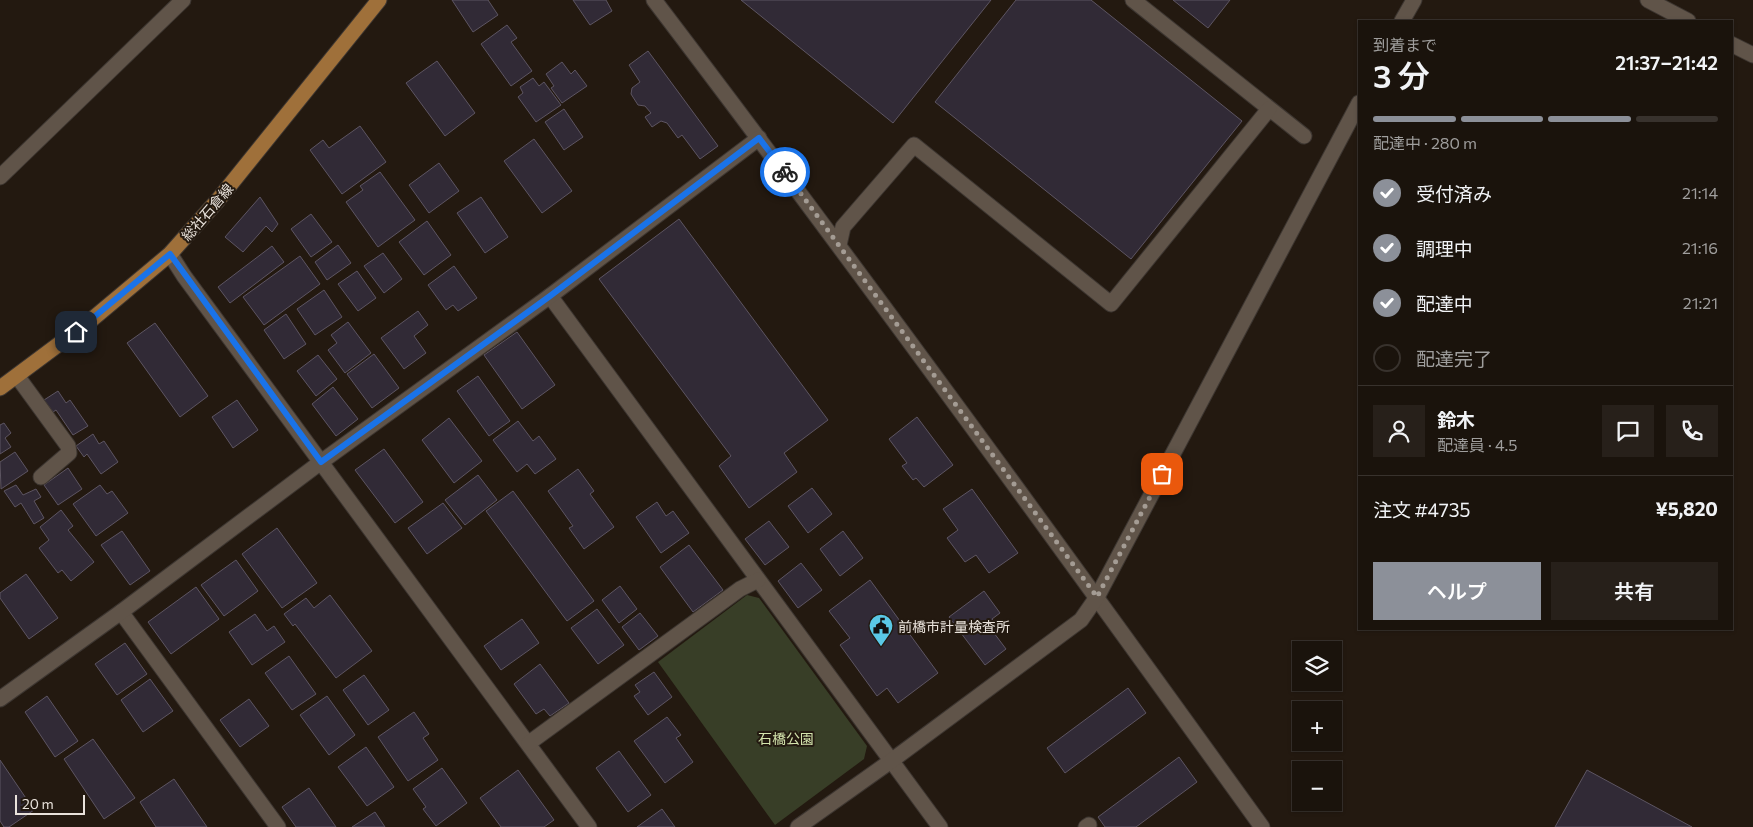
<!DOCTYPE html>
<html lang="ja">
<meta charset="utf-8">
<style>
body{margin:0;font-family:Commissioner,"Noto Sans JP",sans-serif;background:#27201a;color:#f1f3f6;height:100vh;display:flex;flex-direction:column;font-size:19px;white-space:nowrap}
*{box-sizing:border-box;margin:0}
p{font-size:16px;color:#9f9e9d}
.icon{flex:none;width:28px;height:28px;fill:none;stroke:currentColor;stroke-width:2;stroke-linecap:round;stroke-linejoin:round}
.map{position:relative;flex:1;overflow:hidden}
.sheet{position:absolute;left:1358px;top:20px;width:375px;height:610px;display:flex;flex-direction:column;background:#1a130c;border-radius:0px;box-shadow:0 1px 4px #0004,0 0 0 1px #38322d}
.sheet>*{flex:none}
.fabs{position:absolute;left:1292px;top:641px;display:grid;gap:10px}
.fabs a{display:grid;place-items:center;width:50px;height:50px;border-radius:0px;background:#1a130c;box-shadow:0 1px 4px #0004,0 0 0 1px #38322d;font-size:25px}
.scale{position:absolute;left:15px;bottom:12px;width:70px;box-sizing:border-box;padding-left:5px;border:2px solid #e9e2db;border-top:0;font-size:14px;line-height:18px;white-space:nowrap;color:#e9e2db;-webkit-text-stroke:4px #231910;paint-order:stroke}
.pin{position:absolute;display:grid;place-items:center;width:42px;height:42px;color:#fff;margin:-21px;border-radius:10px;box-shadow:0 2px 8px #0006}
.courier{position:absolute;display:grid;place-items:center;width:50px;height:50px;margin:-25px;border:4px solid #1a73e8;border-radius:50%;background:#fff;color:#222;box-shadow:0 1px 6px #0007}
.summary em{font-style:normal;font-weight:600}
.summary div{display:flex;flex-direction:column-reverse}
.summary{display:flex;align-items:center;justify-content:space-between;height:85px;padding:0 15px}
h1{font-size:32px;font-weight:600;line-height:38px}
.bar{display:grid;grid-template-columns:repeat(4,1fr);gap:8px 5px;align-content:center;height:60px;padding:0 15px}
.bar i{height:6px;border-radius:4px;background:#38322d}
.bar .selected{background:#8c9099}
.bar p{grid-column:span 4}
.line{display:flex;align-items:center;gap:12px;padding:0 15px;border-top:1px solid #38322d}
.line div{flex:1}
.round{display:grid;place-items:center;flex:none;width:52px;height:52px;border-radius:0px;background:#27201a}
ol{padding:0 15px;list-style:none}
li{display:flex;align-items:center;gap:15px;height:55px}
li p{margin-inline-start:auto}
li .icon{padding:5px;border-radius:50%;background:#8c9099;color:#fff;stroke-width:4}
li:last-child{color:#9f9e9d}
li i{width:28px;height:28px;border:2px solid #38322d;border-radius:50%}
.primary-button{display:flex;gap:10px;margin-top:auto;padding:10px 15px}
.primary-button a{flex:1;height:58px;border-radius:0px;background:#8c9099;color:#fff;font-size:20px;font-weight:600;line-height:58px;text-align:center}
.primary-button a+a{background:#27201a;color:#f1f3f6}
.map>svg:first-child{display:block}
</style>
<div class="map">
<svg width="1753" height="827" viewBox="0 0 1753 827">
<rect width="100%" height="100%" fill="#231910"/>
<path fill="#383e27" d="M747,595L759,598L867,746L864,759L775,825L658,662Z"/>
<g fill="#312a36" stroke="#5d5562">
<path d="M452,0H488L498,15L473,32Z"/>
<path d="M573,0H606L612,11L590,25Z"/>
<path d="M741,0H991L893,123Z"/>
<path d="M1016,0H1091L1242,121L1131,259L935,102Z"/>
<path d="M1173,0H1230L1208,28Z"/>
<path d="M507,25L517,38L511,42L532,71L511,86L481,44Z"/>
<path d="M648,51L718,146L700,159L682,135L678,138L667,123L661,121L652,127L645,117L651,113L645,106L638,105L631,94L632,88L640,82L629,65Z"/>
<path d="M437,61L475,113L445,136L406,83Z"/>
<path d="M562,62L571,74L575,70L587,86L562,103L551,88L554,86L546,74Z"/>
<path d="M533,78L539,86L544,82L561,105L536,122L518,97L523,93L520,87Z"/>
<path d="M564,109L583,137L564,150L545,122Z"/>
<path d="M360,126L386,162L342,194L310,150L323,140L329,148Z"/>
<path d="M534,139L572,191L542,213L504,161Z"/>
<path d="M439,163L459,191L429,213L409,185Z"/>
<path d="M380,172L415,220L378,247L346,202L363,190L360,186Z"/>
<path d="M260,197L278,224L272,232L266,226L243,252L225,237Z"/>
<path d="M481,197L508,237L485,253L457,213Z"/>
<path d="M311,214L332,242L311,257L291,229Z"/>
<path d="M679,219L828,420L784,453L797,472L749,508L719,466L731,456L599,279Z"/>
<path d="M427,221L451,255L424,275L399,242Z"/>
<path d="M338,245L351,263L327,280L315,262Z"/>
<path d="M272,246L284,262L230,303L218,287Z"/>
<path d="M383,253L402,279L384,293L364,266Z"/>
<path d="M300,256L320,284L264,325L243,297Z"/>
<path d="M454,266L477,298L458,311L453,305L446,310L428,285Z"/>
<path d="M357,271L376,298L358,311L338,284Z"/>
<path d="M324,290L342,317L315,335L297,309Z"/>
<path d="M418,311L428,325L414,336L426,353L404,369L381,338Z"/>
<path d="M286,314L306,344L284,359L264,330Z"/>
<path d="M348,322L371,353L345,373L328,350L337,343L331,335Z"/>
<path d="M155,323L208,396L180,417L127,343Z"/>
<path d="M517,332L555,385L522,409L484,355Z"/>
<path d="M374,354L399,388L372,408L347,374Z"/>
<path d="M318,355L337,379L316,396L297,371Z"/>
<path d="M478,376L510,421L489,436L457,391Z"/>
<path d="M333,387L358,419L336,436L312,404Z"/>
<path d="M58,391L66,403L70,400L88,426L73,435L56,410L53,412L44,400Z"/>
<path d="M237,400L258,430L233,448L212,417Z"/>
<path d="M917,417L953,465L924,487L916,478L913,480L902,466L907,463L889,439Z"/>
<path d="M449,418L482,461L454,483L422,440Z"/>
<path d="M518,421L533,441L539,436L556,459L535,474L527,464L517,472L493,440Z"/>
<path d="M4,423L11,433L5,438L11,447L0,454V425Z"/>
<path d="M93,434L99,444L104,441L118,462L101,474L87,454L84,457L76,446Z"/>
<path d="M384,449L423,502L395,523L355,470Z"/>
<path d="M15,452L28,471L1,489L0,462Z"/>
<path d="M68,468L82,489L58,505L44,485Z"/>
<path d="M578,469L594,491L590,494L614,527L584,549L569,528L573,526L548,491Z"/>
<path d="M478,475L497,500L465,525L445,500Z"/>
<path d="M16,485L23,495L36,489L41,497L34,501L44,518L34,524L21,503L15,507L4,491Z"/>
<path d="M100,485L107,494L112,491L128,513L96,536L73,504Z"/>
<path d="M812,488L832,514L808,533L788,506Z"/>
<path d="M972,489L1018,553L989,573L976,555L965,562L947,538L958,530L943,509Z"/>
<path d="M513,491L594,601L567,621L486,511Z"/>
<path d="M657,502L666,516L673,511L689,533L661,553L636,517Z"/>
<path d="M443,503L462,528L427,554L408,528Z"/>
<path d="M61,510L73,526L68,530L94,562L71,581L62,570L58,573L39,548L49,540L40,527Z"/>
<path d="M769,521L789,547L765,565L745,539Z"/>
<path d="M277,528L317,583L282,608L242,554Z"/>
<path d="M122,531L150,571L130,585L101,545Z"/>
<path d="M843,531L863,558L840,576L820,549Z"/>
<path d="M689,545L723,590L693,612L660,567Z"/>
<path d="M236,560L258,591L224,616L201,585Z"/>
<path d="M801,563L822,590L798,608L778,581Z"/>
<path d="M26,574L58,618L29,639L0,598V593Z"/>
<path d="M870,580L938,673L898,703L887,688L877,696L840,645L850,638L829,611Z"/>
<path d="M620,586L637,609L619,623L602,600Z"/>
<path d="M196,587L219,619L171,654L148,622Z"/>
<path d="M984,591L1000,613L992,619L1000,629L994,633L1006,649L985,665L949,617Z"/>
<path d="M330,595L372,651L336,678L295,624L293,626L284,614L306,598L314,608Z"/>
<path d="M597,609L624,645L598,664L571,628Z"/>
<path d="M640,613L658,636L639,650L622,627Z"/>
<path d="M255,614L267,631L274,626L285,642L252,665L229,632Z"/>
<path d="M522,619L539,643L501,670L484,646Z"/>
<path d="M125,643L147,674L117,695L95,664Z"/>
<path d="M289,656L316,694L292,710L265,673Z"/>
<path d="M540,664L569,703L550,716L544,709L536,714L514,684Z"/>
<path d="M654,672L672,697L648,715L634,696L640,692L635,685Z"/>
<path d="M364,675L389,710L368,725L343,690Z"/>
<path d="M150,679L173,711L143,732L121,700Z"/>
<path d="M1128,688L1146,713L1065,773L1047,748Z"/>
<path d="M47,696L78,741L55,757L25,712Z"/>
<path d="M327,696L355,735L329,755L300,715Z"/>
<path d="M249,699L269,726L240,747L220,720Z"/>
<path d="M414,712L429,734L423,738L438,760L408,781L378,737Z"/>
<path d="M667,717L681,735L676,738L693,762L665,783L634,741Z"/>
<path d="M93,739L135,798L104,819L64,759Z"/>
<path d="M366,747L394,787L367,806L338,767Z"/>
<path d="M619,751L651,795L628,812L596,768Z"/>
<path d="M1179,757L1197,782L1136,827H1105L1098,817Z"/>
<path d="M0,760L34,810L9,827H4L0,821Z"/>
<path d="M442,768L467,803L436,826L423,809L426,807L413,789Z"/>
<path d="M518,770L554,820L544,827H501L480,798Z"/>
<path d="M1587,770L1692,827H1555Z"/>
<path d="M174,779L207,827H156L140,802Z"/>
<path d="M309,788L336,827H296L282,807Z"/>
<path d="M662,809L675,827H637Z"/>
<path d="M375,812L385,827H352Z"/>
</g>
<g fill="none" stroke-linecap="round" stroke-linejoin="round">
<defs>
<g id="minor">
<path d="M654,0C861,272 1062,549 1262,827"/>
<path d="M1133,0L1304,136"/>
<path d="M1648,0L1688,21"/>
<path d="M1402,21L1414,0"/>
<path d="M1731,44L1753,55"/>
<path d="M0,177L183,0"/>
<path d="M839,245L843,227L914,145L1111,304L1269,109"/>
<path d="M170,254L184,276L589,827"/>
<path d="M550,296L940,827"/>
<path d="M17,376L68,446L69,453L41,477"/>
<path d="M121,612L278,827"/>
<path d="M0,699L121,612L321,462L550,296L759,138"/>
<path d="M529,743L740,589L758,580"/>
<path d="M798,827L891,761L1081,620L1097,597L1359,103"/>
<path d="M1086,827L1089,825"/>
</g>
<path id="major" d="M0,388L90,321L170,254L218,200L379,0"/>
</defs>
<use href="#minor" stroke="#3d3631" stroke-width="17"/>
<use href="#major" stroke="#3d3631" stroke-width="17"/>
<use href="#minor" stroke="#605449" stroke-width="15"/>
<use href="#major" stroke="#9f703a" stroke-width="15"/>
</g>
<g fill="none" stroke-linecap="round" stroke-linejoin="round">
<path stroke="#a49c94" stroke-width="5" stroke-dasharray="0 9" d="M785,172L1097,597L1162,474"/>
<path stroke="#1a73e8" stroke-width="6" d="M76,332L170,254L321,462L550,296L759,138L785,172"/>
</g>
<defs>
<symbol id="civic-pin" viewBox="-11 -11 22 30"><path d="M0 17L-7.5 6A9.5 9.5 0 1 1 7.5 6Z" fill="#5ac8e6" stroke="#231910"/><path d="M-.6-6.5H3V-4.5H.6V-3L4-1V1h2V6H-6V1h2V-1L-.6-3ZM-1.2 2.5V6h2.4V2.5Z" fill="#111"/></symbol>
</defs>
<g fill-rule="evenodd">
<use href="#civic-pin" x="867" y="612" width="28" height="38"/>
</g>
<g text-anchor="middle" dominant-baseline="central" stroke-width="4" stroke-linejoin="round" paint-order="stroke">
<g font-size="14" fill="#e9e2db" stroke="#231910">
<text transform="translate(207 212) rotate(-49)">総社石倉線</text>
</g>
<g font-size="14" fill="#e9e2db" stroke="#231910" text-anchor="start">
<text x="898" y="626">前橋市計量検査所</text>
</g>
<g font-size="14" fill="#d4e4ad" stroke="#231910">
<text x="786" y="738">石橋公園</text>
</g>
</g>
</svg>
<div class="fabs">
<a><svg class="icon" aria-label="layers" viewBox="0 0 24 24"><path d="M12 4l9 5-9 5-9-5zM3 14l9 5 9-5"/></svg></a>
<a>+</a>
<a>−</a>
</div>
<div class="scale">20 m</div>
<div class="pin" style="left:1162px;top:474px;background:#ea580c"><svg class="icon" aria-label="bag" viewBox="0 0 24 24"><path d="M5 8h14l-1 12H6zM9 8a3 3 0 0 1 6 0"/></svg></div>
<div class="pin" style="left:76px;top:332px;background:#1f2937"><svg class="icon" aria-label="home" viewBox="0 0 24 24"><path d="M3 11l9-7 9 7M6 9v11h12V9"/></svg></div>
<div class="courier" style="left:785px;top:172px"><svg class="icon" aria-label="bike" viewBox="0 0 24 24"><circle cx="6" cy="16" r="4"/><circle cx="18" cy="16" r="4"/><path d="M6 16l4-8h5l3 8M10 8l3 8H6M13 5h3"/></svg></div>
<section class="sheet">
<div class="summary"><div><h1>3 分</h1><p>到着まで</p></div><em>21:37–21:42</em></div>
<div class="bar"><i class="selected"></i><i class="selected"></i><i class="selected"></i><i></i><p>配達中 · 280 m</p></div>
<ol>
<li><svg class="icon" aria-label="check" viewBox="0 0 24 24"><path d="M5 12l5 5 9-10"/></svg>受付済み<p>21:14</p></li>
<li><svg class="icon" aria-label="check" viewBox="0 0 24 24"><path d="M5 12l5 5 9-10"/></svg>調理中<p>21:16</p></li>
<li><svg class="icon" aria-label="check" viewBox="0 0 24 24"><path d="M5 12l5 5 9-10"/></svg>配達中<p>21:21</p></li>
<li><i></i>配達完了</li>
</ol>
<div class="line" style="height:90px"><a class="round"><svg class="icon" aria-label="person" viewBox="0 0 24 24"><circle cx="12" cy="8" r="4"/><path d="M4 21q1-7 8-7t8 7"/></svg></a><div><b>鈴木</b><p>配達員 · 4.5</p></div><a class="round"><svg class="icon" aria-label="chat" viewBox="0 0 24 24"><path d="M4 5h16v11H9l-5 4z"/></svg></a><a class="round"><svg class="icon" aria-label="phone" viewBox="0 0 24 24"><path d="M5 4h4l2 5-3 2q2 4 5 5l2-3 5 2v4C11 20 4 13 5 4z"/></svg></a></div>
<div class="line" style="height:65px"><div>注文 #4735</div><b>¥5,820</b></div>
<div class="primary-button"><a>ヘルプ</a><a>共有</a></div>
</section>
</div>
